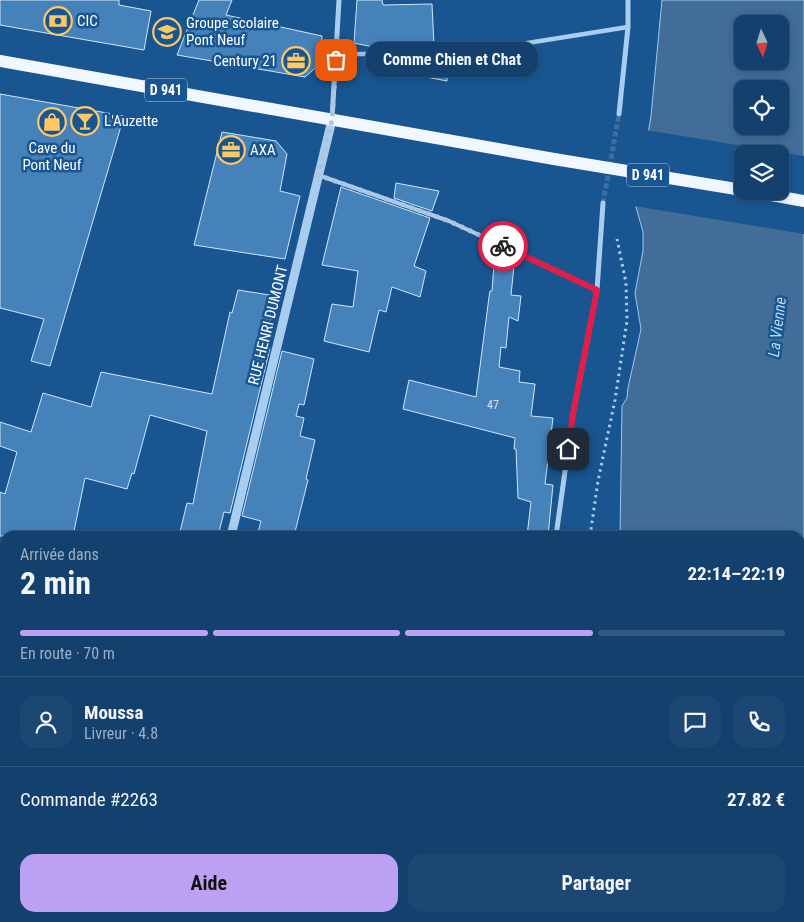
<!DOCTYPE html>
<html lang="fr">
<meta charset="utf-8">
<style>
body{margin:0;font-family:"Roboto Condensed",sans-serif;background:#1c4772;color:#f1f3f6;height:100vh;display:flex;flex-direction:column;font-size:19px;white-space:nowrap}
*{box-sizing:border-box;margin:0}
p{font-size:16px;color:#9dafc2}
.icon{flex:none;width:28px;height:28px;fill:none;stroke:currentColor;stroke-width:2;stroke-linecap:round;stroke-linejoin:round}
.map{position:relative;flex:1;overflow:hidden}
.sheet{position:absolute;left:0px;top:531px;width:805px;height:391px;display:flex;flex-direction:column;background:#13406d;border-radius:15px 15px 0 0;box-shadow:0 2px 8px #0003,0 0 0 1px #325980}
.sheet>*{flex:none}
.needle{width:32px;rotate:176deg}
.controls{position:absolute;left:734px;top:15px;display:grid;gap:10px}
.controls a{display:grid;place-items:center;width:55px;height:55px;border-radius:10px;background:#13406d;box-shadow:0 2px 8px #0003,0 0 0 1px #325980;font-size:25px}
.pin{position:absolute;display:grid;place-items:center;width:42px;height:42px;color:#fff;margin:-21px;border-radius:10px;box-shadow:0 2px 8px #0006}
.courier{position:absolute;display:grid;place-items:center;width:50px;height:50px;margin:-25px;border:4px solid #e11d48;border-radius:50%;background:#fff;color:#222;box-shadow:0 1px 6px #0007}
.bubble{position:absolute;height:35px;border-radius:15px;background:#13406d;box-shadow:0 2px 8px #0003,0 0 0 1px #325980;font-size:16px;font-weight:700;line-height:35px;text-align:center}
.summary em{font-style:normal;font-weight:700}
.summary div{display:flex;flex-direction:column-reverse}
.summary{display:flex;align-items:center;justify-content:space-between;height:85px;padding:0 20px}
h1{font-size:32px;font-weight:700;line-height:38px}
.bar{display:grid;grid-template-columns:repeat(4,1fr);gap:8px 5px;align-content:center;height:60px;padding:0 20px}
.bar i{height:6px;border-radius:4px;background:#325980}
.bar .active{background:#bca0f2}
.bar p{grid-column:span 4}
.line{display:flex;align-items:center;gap:12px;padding:0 20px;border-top:1px solid #325980}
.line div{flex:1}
.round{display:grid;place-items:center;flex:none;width:52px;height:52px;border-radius:15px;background:#1c4772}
.button{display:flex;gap:10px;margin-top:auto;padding:10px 20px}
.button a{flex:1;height:58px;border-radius:15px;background:#bca0f2;color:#111;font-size:20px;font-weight:700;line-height:58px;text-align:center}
.button a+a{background:#1c4772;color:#f1f3f6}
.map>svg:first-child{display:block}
</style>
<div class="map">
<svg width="804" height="922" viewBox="0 0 804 922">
<rect width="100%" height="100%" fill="#195691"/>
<g fill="#2c70af">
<path d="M804,875V922H791L792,918H800V889Z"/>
<path d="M239,918H367L374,922H247Z"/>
</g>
<g fill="#426d98" stroke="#9bc9f1" fill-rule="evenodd">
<path d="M662,0H804V875L800,889V536H620L622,406L627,398L628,388L641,329L635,293L643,251V232L636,207L651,116ZM742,24H780V61H742ZM742,89H780V126H742ZM742,154H780V191H742Z"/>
<path d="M544,918H792L791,922H543Z"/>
</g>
<path fill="#195691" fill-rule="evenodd" d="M646,130L804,156V234L634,206ZM742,154H780V191H742Z"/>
<g fill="#4682ba" stroke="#cfe6fb">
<path d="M0,0H119V5L151,11L144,50L0,25Z"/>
<path d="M199,0H232L226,15L322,36L321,63L305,77L177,55Z"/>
<path d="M357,0H382L383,5L432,4L434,46L383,49L354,43Z"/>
<path d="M434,54V56L447,55V81L411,74L410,55Z"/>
<path d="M0,94L124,116L50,366L31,361L44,319L0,308Z"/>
<path d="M222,132L276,141L287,154L280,191L300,196L285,259L194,245Z"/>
<path d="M396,183L439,191L432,211L394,198Z"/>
<path d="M341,187L430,218L414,266L426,271L420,297L392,287L386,312L379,310L369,352L324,341L332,304L353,307L358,271L322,265Z"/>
<path d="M494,264L514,266L511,295L521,296L518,321L509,317L506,348L501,347L499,367L520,371L519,382L535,384L531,416L553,418L545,484L553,485L548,536H527L531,502L518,498L516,449H514L515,438L403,409L409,380L476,397L489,297L490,291H492Z"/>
<path d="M238,290L276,296L264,347L270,348L230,513L224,512L218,536H179L187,503L193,504L207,431L150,415L134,474L132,473L127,489L85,478L73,536H0V492L5,494L17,452L0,446V422L31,432L43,393L91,407L101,372L212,394L230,312L232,313Z"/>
<path d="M282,351L314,359L304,405L299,404L296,416L304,418L300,436L315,440L306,479L308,480L294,536H257L261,521L242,516Z"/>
</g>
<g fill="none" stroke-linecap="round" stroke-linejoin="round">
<path stroke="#3c6fa2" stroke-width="5" stroke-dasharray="5 2.5" stroke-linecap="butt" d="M603,203L619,114"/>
<g stroke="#a8cdef" stroke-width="3" stroke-dasharray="2.5 4" stroke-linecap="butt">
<path d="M590,536L598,481L615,400L627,321L626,283L617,239"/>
<path d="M409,922L412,918"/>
<path d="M535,922L536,918"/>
</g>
<path stroke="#a8cdef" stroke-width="4" d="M318,175L449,221L597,290"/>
<path stroke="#a8cdef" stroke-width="4.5" d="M337,49L352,54H365L515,45L628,27"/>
<g stroke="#a8cdef" stroke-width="5">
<path d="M619,114L628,27V0"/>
<path d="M332,119L339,0"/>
<path d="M556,536L573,414L597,290L603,203"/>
<path d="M502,922L503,918"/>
</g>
<g stroke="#a8cdef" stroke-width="9">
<path d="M231,536L332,120"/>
<path d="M141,922L142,918"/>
</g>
<g stroke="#f0f7ff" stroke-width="12">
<path d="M0,61L554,159"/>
<path d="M748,191L804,201"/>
</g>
<path stroke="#f0f7ff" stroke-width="12" d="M554,159L742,190"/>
</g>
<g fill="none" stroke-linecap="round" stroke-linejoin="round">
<path stroke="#aec4d8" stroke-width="5" stroke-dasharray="0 9" d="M336,60L332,120L318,175L449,221L503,246"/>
<path stroke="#e11d48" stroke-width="6" d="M503,246L597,290L573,414L568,449"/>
</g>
<defs>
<symbol id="bank-ring" viewBox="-11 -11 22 22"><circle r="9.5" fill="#195691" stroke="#ffc866" stroke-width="1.5"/><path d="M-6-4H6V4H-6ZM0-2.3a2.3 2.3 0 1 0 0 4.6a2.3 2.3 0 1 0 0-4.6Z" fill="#ffc866"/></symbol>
<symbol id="school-ring" viewBox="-11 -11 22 22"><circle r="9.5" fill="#195691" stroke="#ffc866" stroke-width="1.5"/><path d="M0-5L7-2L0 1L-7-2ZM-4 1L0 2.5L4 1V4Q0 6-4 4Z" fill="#ffc866"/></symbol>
<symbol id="office-ring" viewBox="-11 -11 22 22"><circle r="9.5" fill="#195691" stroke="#ffc866" stroke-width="1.5"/><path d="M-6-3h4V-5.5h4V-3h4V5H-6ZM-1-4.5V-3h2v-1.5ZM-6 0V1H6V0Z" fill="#ffc866"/></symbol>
<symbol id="bar-ring" viewBox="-11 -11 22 22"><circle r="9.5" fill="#195691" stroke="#ffc866" stroke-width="1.5"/><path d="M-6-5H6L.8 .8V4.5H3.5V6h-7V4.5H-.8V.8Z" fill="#ffc866"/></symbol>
<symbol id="shop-ring" viewBox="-11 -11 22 22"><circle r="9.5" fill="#195691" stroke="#ffc866" stroke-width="1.5"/><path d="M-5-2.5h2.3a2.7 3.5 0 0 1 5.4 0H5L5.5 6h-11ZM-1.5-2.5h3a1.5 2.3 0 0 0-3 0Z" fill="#ffc866"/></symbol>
</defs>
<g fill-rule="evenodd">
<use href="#bank-ring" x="42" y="5" width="32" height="32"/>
<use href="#school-ring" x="151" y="16" width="32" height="32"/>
<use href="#office-ring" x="280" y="45" width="32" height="32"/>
<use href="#bar-ring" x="69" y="105" width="32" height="32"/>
<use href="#shop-ring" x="36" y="106" width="32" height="32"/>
<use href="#office-ring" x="215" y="134" width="32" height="32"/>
</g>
<g text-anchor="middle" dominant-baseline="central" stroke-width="5" stroke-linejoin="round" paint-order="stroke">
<g font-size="12" fill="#d1e0ee">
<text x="493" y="405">47</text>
</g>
<g fill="#195691" stroke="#baccde" stroke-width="1">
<rect x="145" y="78.5" width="42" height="23" rx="4"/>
<rect x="627" y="163.5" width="42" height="23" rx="4"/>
</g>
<g font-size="14" font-weight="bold" fill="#fff">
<text x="166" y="90">D 941</text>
<text x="648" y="175">D 941</text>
</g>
<g font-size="15" fill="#fff" stroke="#195691" text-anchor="start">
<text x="77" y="21">CIC</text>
<text x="186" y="23">Groupe scolaire<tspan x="186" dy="17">Pont Neuf</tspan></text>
<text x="277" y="61" text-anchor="end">Century 21</text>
<text x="104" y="121">L'Auzette</text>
<text x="52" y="148" text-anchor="middle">Cave du<tspan x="52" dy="17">Pont Neuf</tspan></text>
<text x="250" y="150">AXA</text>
</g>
<g font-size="15" fill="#fff" stroke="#195691">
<text transform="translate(268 325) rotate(-76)">RUE HENRI DUMONT</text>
</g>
<g font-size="16" font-style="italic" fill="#b4d7f6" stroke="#195691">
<text transform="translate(777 327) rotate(-83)">La Vienne</text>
</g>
</g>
</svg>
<div class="controls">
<a><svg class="needle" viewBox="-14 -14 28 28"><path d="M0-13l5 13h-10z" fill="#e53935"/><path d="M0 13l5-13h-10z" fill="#9dafc2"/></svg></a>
<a><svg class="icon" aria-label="locate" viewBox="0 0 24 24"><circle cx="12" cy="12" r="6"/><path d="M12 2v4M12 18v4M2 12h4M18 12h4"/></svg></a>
<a><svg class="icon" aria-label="layers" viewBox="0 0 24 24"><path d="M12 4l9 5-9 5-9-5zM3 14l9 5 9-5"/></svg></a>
</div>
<div class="pin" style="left:336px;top:60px;background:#ea580c"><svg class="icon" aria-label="bag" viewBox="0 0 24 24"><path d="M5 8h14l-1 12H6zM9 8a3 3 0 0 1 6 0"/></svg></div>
<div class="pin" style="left:568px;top:449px;background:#1f2937"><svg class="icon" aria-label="home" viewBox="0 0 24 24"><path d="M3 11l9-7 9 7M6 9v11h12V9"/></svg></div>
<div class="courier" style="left:503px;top:246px"><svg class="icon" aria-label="bike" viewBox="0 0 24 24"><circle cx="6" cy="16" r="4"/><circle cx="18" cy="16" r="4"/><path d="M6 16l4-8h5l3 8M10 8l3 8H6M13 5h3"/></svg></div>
<div class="bubble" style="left:366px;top:42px;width:172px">Comme Chien et Chat</div>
<section class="sheet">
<div class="summary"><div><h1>2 min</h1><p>Arrivée dans</p></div><em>22:14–22:19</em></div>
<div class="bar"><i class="active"></i><i class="active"></i><i class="active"></i><i></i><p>En route · 70 m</p></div>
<div class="line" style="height:90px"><a class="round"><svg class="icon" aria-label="person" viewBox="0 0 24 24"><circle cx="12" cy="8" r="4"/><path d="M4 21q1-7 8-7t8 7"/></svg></a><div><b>Moussa</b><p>Livreur · 4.8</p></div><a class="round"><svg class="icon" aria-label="chat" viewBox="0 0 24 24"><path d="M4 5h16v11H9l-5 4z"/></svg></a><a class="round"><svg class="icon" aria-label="phone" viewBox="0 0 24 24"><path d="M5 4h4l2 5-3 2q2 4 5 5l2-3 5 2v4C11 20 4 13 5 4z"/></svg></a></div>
<div class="line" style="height:65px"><div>Commande #2263</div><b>27.82 €</b></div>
<div class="button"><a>Aide</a><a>Partager</a></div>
</section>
</div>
